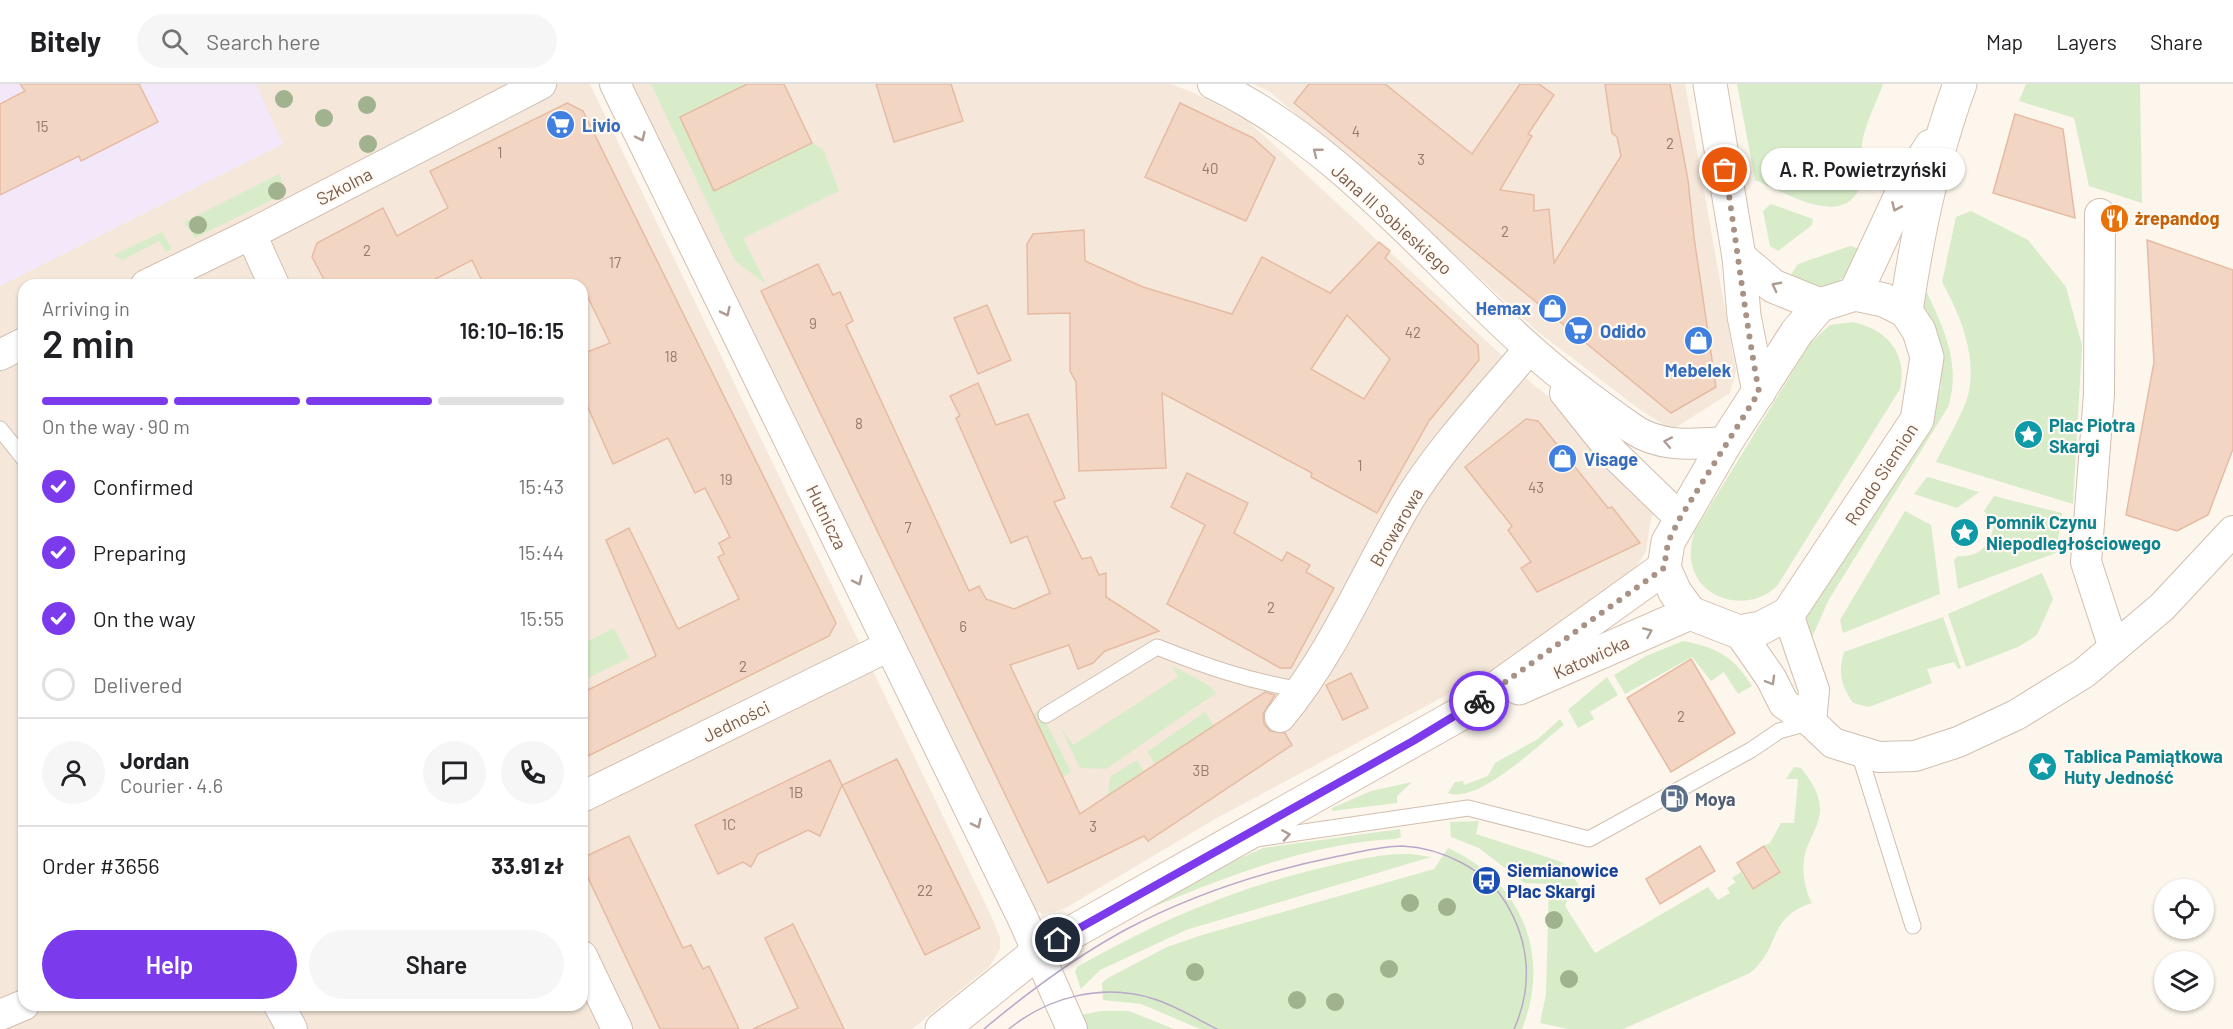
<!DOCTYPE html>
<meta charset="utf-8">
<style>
body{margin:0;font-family:Barlow,sans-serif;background:#f6f6f6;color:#202124;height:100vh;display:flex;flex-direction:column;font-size:22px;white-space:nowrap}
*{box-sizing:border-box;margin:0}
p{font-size:20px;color:#757577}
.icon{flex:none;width:33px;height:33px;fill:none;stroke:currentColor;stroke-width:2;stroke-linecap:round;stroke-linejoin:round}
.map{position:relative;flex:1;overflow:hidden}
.drawer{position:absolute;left:18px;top:195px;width:570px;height:732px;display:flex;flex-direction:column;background:#fff;border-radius:18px;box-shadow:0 2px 4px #0004}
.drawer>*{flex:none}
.tools{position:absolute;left:2154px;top:795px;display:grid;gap:12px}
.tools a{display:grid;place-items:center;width:60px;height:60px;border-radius:50%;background:#fff;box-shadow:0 2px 4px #0004;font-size:30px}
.pin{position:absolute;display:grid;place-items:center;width:51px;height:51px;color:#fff;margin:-26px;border:3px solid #fff;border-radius:50%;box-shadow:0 2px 6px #0007}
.courier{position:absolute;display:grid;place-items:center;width:60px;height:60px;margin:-30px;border:4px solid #7c3aed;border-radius:50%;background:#fff;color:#222;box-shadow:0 2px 8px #0007}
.bubble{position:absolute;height:42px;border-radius:21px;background:#fff;box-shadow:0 2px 4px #0004;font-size:20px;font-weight:600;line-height:42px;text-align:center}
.overview em{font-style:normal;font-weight:600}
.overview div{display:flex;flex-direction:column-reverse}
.overview{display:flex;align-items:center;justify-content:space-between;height:102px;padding:0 24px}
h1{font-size:39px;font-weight:600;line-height:45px}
.bar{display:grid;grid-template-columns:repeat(4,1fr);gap:9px 6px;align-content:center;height:72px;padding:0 24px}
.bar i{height:8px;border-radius:4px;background:#e0e0e0}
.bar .on{background:#7c3aed}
.bar p{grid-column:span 4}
.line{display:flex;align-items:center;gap:15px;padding:0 24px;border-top:2px solid #e0e0e0}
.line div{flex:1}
.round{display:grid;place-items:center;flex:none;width:63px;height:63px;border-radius:32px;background:#f6f6f6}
ol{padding:0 24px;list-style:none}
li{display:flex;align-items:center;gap:18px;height:66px}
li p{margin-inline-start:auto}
li .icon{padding:6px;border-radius:50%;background:#7c3aed;color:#fff;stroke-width:4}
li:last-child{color:#757577}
li i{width:33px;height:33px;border:3px solid #e0e0e0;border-radius:50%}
.cta{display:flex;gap:12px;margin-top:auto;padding:12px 24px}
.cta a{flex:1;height:69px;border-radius:36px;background:#7c3aed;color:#fff;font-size:24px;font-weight:600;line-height:69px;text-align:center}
.cta a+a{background:#f6f6f6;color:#202124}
header{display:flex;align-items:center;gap:36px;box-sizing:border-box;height:84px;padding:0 30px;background:#fff;border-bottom:2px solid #e0e0e0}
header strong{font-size:28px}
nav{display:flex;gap:33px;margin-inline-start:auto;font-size:21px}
.search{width:420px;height:54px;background:#f6f6f6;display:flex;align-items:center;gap:15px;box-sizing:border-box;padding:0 21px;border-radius:33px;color:#757577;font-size:22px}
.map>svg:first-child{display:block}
</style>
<header>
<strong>Bitely</strong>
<div class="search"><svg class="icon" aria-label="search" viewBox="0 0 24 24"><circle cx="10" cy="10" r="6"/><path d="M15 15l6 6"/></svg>Search here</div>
<nav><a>Map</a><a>Layers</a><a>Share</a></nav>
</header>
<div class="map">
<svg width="2233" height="945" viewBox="0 0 2233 945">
<rect width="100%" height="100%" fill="#fdf6ec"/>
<g fill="#f5e8da" fill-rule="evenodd">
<path d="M0,0H590L994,838L1000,854V865L989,883L912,945H0ZM24,201H582V921H24Z"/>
<path d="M631,0H1171L1192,8L1247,36L1536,303L1657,390L1659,406L1650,440L1646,467L1635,485L1538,562L1215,735L1064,825L1043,830L1033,825Z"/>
<path d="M1253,0H1685L1736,287L1730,309L1672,346L1639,325L1538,248L1362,86L1270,8Z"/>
</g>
<path fill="#f3e8fa" d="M0,0H256L283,60L0,202Z"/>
<g fill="#d8ecc9">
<path d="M651,0H747L680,33L714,106L812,59L823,65L839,107L743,154L766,200L735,177Z"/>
<path d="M1737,0H1883C1878,15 1862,47 1862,62C1861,69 1866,77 1865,84C1856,153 1793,112 1755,96Z"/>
<path d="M2026,0H2140L2142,119L2089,102L2074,34L2019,17Z"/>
<path d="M279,90L286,109L195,154L184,138Z"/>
<path d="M1771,120L1813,135L1812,141L1778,167L1770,162L1763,127Z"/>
<path d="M1971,127L2028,156L2066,203L2082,261L2073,420L1936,378C1944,361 1966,325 1969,307C1976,268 1960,231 1942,198L1956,133Z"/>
<path d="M162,148L172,165L166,168L159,157L123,176L113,171Z"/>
<path d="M1850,162L1867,167C1846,196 1826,216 1790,192L1798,180Z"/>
<path d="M1922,197C1940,239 1963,276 1948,323L1828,517L1810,558L1806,528L1928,333L1941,303L1939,279L1920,220Z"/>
<path d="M1852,238C1887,245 1908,269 1900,305L1777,502C1750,529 1696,518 1691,475C1690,467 1692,456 1694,448L1811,258L1830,241Z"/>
<path d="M1927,393H1928L1979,408L1957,424L1914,410Z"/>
<path d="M1994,412L2062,429L2056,469L1958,505L1954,476L1958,472C1980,474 1991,460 1994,440L1984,427Z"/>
<path d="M1905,427L1931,441L1940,510L1843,549L1840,536Z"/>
<path d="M2042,489L2053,515L2037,551L2018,563L1966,583L1948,530Z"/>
<path d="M1943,533L1961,584L1958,585L1954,578L1927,585L1932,599L1869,623L1853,619C1841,600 1838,590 1844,568Z"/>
<path d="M614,544L629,574L582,597V560Z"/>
<path d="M1683,557C1718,564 1733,572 1752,602L1738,610L1724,588L1711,597L1692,573L1625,610L1614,591L1646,572Z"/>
<path d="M1172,582L1207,600L1216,609L1106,685L1080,684L1060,642L1073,661L1178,593Z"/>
<path d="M1607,593L1618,611L1590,628L1594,635L1578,644L1568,626Z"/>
<path d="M1040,626L1071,688L1063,693L1033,630Z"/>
<path d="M1205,628L1214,642L1155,680L1147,668Z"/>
<path d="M1560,635L1564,641C1540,659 1478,721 1448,709L1455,698L1463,697L1464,701L1488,692L1495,679L1538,655Z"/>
<path d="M1137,676L1144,688L1116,706L1124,720L1107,718L1110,693Z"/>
<path d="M1794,683L1801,684C1808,693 1817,705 1819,717C1823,733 1814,747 1808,761C1800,779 1803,802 1812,819C1766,834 1782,863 1750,889L1623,945H1568L1540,939L1546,910L1549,800L1524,799L1479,764L1451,753L1450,738L1479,737L1476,750L1559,777L1566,781L1579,802L1570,810L1565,822L1595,869L1708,803L1718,816L1730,809L1727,804L1736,798L1732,794L1741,788L1753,806L1781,788L1765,761L1770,759L1781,739H1794L1798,695H1786Z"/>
<path d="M1412,698L1397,712V719L1332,727V724L1371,707Z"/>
<path d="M1400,745L1401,753L1395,755C1308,759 1220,795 1141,828L1225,781L1263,764Z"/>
<path d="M1448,764C1521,797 1552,870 1522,945H1200L1141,920L1103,916L1102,899L1108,894L1167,863L1202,851L1434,785Z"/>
<path d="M1411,770L1431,773L1186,846L1100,886L1081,905L1075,888L1077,883C1154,839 1234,804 1321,784C1351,777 1380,769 1411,770Z"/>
<path d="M1101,927H1129L1174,945H1087L1081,931Z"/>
</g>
<g fill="#f3d5c3" stroke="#e6bba3" stroke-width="1.5" fill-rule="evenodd">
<path d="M20,0H139L158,38L81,77L79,72L0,111V20L25,7Z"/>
<path d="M747,0H784L812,59L714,107L680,33Z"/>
<path d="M876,0H951L963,37L894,58Z"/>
<path d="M1309,0H1385L1472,70L1520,0H1539L1554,11L1528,50L1532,52L1500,106L1534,111V127L1549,125L1554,179L1621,72L1617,53L1612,49L1605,0H1670L1688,96L1694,153L1716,303L1671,329L1294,19Z"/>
<path d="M567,19L583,27L836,539L829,552L582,675V609L656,572L606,456L629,444L678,545L739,515L718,473L724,470L719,459L730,453L705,404L695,409L668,354L613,380L582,310V270L610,259L582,201H484L472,176L424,201H327L312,173L317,159L383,124L397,152L448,124L430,87Z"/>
<path d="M1180,19L1253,54L1275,74L1246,137L1145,93Z"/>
<path d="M2015,30L2063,45L2075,134L1993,109Z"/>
<path d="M1084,146L1085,177L1143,203L1232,230L1262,173L1330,209L1379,158L1390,167L1385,174L1478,261L1479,276L1429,337L1377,429L1311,393L1312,389L1162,309L1166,384L1079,387L1076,298L1070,287V229L1028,230L1027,160L1033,150ZM1347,231L1390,275L1364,315L1311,285Z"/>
<path d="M2147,156L2233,186V365L2208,431L2177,447L2126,431L2154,278Z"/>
<path d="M818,180L833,211L840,208L853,237L846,241L969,507L979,502L986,515L1014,525L1050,509L1027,452L1011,459L956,334L960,332L950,312L978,299L996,341L1028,330L1065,414L1054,418L1082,475L1091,473L1099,491L1106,489V513L1159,547L1105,567L1093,579L1078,585L1069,561L1010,581L1080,730L1265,608L1275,611L1263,630L1264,640L1270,647L1285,649L1292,661L1148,757L1144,752L1048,799L761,207Z"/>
<path d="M987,221L1011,276L978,290L954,234Z"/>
<path d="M1526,335L1538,337L1608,424L1612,423L1640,459L1537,508L1521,484L1531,478L1508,446L1512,442L1465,383Z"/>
<path d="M1187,389L1248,419L1234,449L1282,477L1287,468L1310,481L1306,488L1334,504L1291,584H1280L1167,520L1205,441L1171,423Z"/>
<path d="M1691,575L1735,649L1671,688L1627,614Z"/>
<path d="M1351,589L1368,624L1343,636L1326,601Z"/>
<path d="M897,675L980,844L925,871L842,701Z"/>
<path d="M830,676L842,701L820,752L808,746L758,770L751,783L743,778L718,790L695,741Z"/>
<path d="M629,752L683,864L691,861L703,885L709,882L739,945H660L582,781V774Z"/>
<path d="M1700,762L1715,787L1660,820L1646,795Z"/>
<path d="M1764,762L1780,788L1753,805L1737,779Z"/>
<path d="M793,840L815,885L844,945H753L798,924L765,854Z"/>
</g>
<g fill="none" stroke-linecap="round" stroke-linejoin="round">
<defs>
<g id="lane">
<path d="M0,345L24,375"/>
<path d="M1046,631L1157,563C1205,582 1251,598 1303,606"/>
<path d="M1859,669L1913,842"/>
<path d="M1256,755L1468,724L1589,755L1751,666L1779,647L1811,638"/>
</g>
<g id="street">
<path d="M615,0L1023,835L1072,945"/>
<path d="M1213,0C1339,60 1427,173 1529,264C1561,293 1597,320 1633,345C1661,364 1694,360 1726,358"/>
<path d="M2100,130L2099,310L2086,478L2114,564"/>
<path d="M251,150L274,201"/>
<path d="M146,201L251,150L541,0"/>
<path d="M0,271L24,259"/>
<path d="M1565,309L1613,369L1680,434"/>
<path d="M1788,530L1814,606L1811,638"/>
<path d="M1739,548L1771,594L1784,620L1811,638L1833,659L1879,673L1915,672L1958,658L2016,631L2084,589L2162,523L2233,447"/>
<path d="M1280,633C1335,567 1366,487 1410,414C1444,360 1489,313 1529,265"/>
<path d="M582,713L889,562"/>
<path d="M582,872L617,945"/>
<path d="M279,921L292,945"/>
<path d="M0,931L24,921"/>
</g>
<g id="secondary">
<path d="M1710,0L1739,173L1744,232L1759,308"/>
<path d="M1739,173L1773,202L1820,221"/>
<path d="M1855,210L1884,216L1906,227L1919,247L1927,273L1917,336L1788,530L1761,544L1739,548L1690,529L1675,508L1664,484L1668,458L1726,358L1797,248L1820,221Z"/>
<path d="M1855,210L1904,105L1931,62"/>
<path d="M1906,227C1917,151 1933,73 1960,0"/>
<path d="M1519,604L1690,529"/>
<path d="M942,945L1039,867L1460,630L1664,484"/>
</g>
</defs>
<use href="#lane" stroke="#d1beb0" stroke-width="17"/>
<use href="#street" stroke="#d1beb0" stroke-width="32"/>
<use href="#secondary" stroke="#d6c0b0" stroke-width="35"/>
<use href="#lane" stroke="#fff" stroke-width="15"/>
<use href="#street" stroke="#fff" stroke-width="30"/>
<use href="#secondary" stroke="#fff" stroke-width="33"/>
<g stroke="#b9a8c9" stroke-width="1.5">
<path d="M984,945C1028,908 1074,874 1125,846C1193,810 1264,787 1339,772C1360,768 1381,762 1402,762C1442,764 1485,785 1506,819C1530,859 1533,903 1514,945"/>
<path d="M1009,945C1049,912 1104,899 1154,915C1176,922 1197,935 1217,945"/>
</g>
</g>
<g fill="#a0b28e">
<circle cx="284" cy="15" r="9"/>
<circle cx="367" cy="21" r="9"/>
<circle cx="324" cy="34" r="9"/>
<circle cx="368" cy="60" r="9"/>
<circle cx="277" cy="107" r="9"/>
<circle cx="198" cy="141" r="9"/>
<circle cx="1410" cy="819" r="9"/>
<circle cx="1447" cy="823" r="9"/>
<circle cx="1554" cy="836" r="9"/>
<circle cx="1389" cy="885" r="9"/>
<circle cx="1195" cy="888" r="9"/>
<circle cx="1569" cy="895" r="9"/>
<circle cx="1297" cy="916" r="9"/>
<circle cx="1335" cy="918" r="9"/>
</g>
<defs><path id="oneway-chevron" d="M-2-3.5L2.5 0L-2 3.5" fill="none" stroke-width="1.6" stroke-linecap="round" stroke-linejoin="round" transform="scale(1.5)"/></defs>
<g stroke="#af9d94">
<use href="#oneway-chevron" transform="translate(641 53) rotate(64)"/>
<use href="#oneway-chevron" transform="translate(1317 68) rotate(-142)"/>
<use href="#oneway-chevron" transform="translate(1896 123) rotate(114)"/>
<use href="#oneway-chevron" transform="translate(1776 202) rotate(-152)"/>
<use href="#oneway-chevron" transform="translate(726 228) rotate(64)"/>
<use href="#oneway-chevron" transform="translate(1668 358) rotate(-169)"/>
<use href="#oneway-chevron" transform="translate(858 497) rotate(64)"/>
<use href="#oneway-chevron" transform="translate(1648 548) rotate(-24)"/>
<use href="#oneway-chevron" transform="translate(1771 597) rotate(60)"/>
<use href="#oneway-chevron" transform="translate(977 740) rotate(64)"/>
<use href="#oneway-chevron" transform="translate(1286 751) rotate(-9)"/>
</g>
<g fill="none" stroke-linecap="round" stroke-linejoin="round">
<path stroke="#a89285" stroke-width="6" stroke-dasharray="0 10.8" d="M1479,617L1664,484L1668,458L1680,434L1759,308C1745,234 1737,160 1725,86"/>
<path stroke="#7c3aed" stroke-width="8" d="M1058,856L1413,657L1479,617"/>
</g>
<defs>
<symbol id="supermarket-disc" viewBox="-11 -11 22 22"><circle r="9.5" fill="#3f7fe0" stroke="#fffaf3"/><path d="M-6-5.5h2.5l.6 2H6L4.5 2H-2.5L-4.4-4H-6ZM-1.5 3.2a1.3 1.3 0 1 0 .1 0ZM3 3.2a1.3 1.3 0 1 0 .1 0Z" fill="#fff"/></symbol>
<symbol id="restaurant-disc" viewBox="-11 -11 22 22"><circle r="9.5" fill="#e8710a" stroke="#fffaf3"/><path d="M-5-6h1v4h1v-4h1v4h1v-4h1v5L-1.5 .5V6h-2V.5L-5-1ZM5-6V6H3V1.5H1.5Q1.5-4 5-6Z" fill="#fff"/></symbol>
<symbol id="shop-disc" viewBox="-11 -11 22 22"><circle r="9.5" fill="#3f7fe0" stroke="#fffaf3"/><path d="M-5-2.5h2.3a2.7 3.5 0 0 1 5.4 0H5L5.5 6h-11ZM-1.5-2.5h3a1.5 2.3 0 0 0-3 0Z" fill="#fff"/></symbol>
<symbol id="sight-disc" viewBox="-11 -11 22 22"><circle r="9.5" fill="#0f9aa8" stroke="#fffaf3"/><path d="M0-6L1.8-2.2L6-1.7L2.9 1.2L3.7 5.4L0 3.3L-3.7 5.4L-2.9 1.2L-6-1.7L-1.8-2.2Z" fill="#fff"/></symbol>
<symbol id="fuel-disc" viewBox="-11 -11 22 22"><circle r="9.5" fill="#5c6f8a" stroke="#fffaf3"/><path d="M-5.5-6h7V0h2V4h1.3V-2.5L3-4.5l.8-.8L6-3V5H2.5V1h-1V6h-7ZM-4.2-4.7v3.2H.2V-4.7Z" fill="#fff"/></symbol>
<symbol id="bus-disc" viewBox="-11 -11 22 22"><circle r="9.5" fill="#1a4fb4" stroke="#fffaf3"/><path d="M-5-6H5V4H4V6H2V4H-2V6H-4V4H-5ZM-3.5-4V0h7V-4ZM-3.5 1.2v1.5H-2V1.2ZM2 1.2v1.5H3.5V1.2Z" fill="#fff"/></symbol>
</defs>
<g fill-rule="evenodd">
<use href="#supermarket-disc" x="544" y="24" width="33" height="33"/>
<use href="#restaurant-disc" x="2098" y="118" width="33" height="33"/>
<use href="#shop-disc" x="1536" y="208" width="33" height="33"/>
<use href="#supermarket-disc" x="1562" y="230" width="33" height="33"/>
<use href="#shop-disc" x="1682" y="240" width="33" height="33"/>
<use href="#sight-disc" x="2012" y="334" width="33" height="33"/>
<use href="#shop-disc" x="1546" y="358" width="33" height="33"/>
<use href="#sight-disc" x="1948" y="432" width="33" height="33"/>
<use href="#sight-disc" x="2026" y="666" width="33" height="33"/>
<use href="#fuel-disc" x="1658" y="698" width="33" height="33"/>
<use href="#bus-disc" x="1470" y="780" width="33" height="33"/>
</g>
<g text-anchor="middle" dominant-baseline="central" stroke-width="4.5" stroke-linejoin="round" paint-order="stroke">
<g font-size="15" fill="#987a6a">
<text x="42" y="42">15</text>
<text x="1356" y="47">4</text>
<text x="1670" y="59">2</text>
<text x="500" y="68">1</text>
<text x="1421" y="75">3</text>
<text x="1210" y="84">40</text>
<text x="1505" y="147">2</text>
<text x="367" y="166">2</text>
<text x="615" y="178">17</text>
<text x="813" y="239">9</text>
<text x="1413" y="248">42</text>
<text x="671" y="272">18</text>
<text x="859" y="339">8</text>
<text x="1360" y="381">1</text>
<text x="726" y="395">19</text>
<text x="1536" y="403">43</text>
<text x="908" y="443">7</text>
<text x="1271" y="523">2</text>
<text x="963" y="542">6</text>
<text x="743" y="582">2</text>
<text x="1681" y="632">2</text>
<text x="1201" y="686">3B</text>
<text x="796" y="708">1B</text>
<text x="729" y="740">1C</text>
<text x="1093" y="742">3</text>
<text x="925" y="806">22</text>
</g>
<g font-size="18" font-weight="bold" fill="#366cbe" stroke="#fffaf3" text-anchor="start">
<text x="582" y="41">Livio</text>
<text x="1531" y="224" text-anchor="end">Hemax</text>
<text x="1600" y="247">Odido</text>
<text x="1698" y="286" text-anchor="middle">Mebelek</text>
<text x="1584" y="375">Visage</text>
</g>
<g font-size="18" fill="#7a5c4d" stroke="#fffaf3">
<text transform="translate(344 102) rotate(-28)">Szkolna</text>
<text transform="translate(1392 135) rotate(42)">Jana III Sobieskiego</text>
<text transform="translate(1881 390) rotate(-57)">Rondo Siemion</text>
<text transform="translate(827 433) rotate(64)">Hutnicza</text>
<text transform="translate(1396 443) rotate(-60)">Browarowa</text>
<text transform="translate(1591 573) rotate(-24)">Katowicka</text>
<text transform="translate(736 637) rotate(-26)">Jedności</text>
</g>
<g font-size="18" font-weight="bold" fill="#c56008" stroke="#fffaf3" text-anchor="start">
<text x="2135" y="134">żrepandog</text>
</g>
<g font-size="18" font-weight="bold" fill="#0d838f" stroke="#fffaf3" text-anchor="start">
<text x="2049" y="341">Plac Piotra<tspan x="2049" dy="21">Skargi</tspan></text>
<text x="1986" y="438">Pomnik Czynu<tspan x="1986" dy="21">Niepodległościowego</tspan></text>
<text x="2064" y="672">Tablica Pamiątkowa<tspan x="2064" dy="21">Huty Jedność</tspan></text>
</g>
<g font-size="18" font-weight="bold" fill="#4e5e75" stroke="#fffaf3" text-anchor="start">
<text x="1695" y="715">Moya</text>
</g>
<g font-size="18" font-weight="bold" fill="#164399" stroke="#fffaf3" text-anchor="start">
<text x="1507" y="786">Siemianowice<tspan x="1507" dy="21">Plac Skargi</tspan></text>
</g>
</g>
</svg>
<div class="tools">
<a><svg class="icon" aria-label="locate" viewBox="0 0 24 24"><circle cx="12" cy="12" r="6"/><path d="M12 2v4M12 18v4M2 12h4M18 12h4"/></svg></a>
<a><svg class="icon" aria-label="layers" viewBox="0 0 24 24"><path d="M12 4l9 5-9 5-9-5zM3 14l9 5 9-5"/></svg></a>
</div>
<div class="pin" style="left:1725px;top:86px;background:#ea580c"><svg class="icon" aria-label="bag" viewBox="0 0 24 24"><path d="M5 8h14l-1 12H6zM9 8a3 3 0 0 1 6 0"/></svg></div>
<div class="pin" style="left:1058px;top:856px;background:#1f2937"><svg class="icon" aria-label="home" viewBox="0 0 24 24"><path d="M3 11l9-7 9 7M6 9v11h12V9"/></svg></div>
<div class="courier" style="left:1479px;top:617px"><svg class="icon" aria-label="bike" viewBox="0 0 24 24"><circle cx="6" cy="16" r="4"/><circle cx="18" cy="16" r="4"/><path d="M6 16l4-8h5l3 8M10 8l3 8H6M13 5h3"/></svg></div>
<div class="bubble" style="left:1761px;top:64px;width:204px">A. R. Powietrzyński</div>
<section class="drawer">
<div class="overview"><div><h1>2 min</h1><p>Arriving in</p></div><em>16:10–16:15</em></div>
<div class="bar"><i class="on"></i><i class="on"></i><i class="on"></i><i></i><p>On the way · 90 m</p></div>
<ol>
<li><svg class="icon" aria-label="check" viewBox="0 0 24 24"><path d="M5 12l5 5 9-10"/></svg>Confirmed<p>15:43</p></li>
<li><svg class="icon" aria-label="check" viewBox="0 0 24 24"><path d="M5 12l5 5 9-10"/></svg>Preparing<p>15:44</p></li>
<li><svg class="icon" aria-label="check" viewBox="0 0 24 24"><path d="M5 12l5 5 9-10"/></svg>On the way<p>15:55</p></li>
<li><i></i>Delivered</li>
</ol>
<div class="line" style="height:108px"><a class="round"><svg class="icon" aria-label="person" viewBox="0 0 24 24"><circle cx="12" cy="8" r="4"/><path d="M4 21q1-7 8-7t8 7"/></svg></a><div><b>Jordan</b><p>Courier · 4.6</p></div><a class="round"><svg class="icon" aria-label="chat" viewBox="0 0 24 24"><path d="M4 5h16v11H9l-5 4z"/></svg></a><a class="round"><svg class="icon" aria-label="phone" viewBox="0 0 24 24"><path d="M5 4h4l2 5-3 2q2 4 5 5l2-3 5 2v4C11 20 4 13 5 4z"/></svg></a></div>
<div class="line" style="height:78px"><div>Order #3656</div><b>33.91 zł</b></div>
<div class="cta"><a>Help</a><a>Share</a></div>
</section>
</div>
